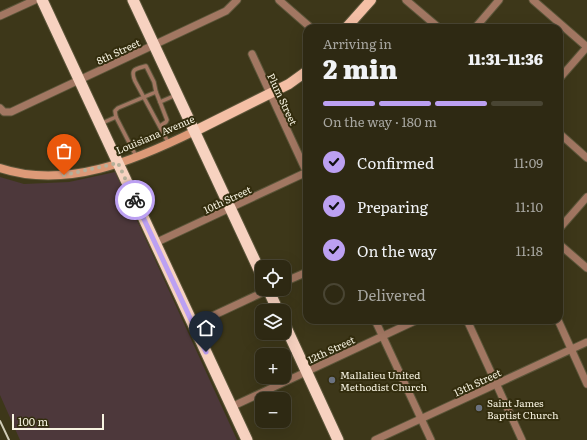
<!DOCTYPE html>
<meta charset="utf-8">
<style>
body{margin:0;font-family:Literata,serif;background:#3a3521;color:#f1f3f6;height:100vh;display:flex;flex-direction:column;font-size:15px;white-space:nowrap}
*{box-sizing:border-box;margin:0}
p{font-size:13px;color:#a7a6a0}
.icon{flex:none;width:22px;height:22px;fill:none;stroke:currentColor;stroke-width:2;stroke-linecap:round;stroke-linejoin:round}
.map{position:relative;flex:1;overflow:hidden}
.drawer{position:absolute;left:303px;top:24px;width:260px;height:300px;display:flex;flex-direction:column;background:#2e2913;border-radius:12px;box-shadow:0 4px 16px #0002,0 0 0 1px #494533}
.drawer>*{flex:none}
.controls{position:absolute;left:255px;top:260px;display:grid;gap:8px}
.controls a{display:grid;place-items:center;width:36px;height:36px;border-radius:8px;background:#2e2913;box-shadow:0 4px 16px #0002,0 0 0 1px #494533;font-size:20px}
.scale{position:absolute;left:12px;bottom:10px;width:92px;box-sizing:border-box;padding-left:4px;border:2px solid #f7f3e1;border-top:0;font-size:11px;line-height:14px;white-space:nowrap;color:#f7f3e1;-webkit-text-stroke:3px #332d0e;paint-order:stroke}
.pin{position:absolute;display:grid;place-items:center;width:34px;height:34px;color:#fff;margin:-41px -17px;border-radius:50% 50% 50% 0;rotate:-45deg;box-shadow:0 0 4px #0007}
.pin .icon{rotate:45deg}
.courier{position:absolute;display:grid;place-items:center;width:40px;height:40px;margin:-20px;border:3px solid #bca0f2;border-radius:50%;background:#fff;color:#222;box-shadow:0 1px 5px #0007}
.summary em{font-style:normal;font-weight:800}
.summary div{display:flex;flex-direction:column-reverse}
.summary{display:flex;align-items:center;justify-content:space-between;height:68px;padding:0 20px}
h1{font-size:26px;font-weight:800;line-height:30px}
.bar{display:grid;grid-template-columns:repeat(4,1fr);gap:6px 4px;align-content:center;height:48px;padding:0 20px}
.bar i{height:5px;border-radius:3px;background:#494533}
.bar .on{background:#bca0f2}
.bar p{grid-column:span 4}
ol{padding:0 20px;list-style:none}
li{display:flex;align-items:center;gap:12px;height:44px}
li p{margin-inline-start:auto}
li .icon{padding:4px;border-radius:50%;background:#bca0f2;color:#111;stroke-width:4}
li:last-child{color:#a7a6a0}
li i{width:22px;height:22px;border:2px solid #494533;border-radius:50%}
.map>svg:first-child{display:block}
</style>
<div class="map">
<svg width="587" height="440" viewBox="0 0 587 440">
<rect width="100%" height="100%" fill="#3d3719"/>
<path fill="#4d383b" d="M115,172L237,440H20L0,395V177L24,184L69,182Z"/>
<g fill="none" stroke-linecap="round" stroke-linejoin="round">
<defs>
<g id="service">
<path d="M156,92L154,82L146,66C135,69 130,69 135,81L168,142"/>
<path d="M100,124L116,117"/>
<path d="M160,126L166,122L167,120L160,102"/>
<path d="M136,156L116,117L115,111L118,108L156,92L160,102L176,95"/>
</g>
<g id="minor">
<path d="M279,0L311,28"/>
<path d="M406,0L439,28"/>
<path d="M533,0L587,47"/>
<path d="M0,16L35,0"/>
<path d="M475,28L499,0"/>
<path d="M252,54L307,173"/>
<path d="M559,79L587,47"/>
<path d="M0,108L4,112H11L226,11L237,0"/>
<path d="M559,133L587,158"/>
<path d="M559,229L587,197"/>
<path d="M155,243L307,172"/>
<path d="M559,244L587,268"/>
<path d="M284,282L307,272"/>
<path d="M375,320L431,440"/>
<path d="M467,320L522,440"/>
<path d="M558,320L587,384"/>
<path d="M193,325L270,289"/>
<path d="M231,407L417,320"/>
<path d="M375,440L587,342"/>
</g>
<path id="secondary" d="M0,168C66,190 136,160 195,131"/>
<g id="primary">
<path d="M346,28L371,0"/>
<path d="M195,131L289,84L307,71"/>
</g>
<g id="trunk">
<path d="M42,0L247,440"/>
<path d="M133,0L262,276"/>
<path d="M268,289L278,311"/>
<path d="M284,323L338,440"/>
</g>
</defs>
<use href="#service" stroke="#5b5539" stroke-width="5.5"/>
<use href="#minor" stroke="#5b5539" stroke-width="9"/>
<use href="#secondary" stroke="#5b5539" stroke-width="10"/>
<use href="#primary" stroke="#5b5539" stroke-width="12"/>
<use href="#trunk" stroke="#5b5539" stroke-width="13"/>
<use href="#service" stroke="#a27762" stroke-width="3.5"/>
<use href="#minor" stroke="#a27762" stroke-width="7"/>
<use href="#secondary" stroke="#dd9a78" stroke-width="8"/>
<use href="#primary" stroke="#f4bfa5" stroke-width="10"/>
<use href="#trunk" stroke="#f7d2c0" stroke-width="11"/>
<path stroke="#d0ccb7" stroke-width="2" d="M0,421L9,440"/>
</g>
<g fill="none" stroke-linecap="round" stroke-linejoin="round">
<path stroke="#b6b19b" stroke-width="4" stroke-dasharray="0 7.2" d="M64,175L118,163L135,200"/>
<path stroke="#bca0f2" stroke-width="5" d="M135,200L206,352"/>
</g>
<g fill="#6b7280" stroke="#332d0e" stroke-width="1.5">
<circle cx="332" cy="380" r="4"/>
<circle cx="479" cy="408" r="4"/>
</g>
<g text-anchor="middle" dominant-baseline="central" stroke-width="4" stroke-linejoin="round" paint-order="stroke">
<g font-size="10" fill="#f7f3e1" stroke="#332d0e">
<text transform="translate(118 51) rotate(-25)">8th Street</text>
<text transform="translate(283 99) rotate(65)">Plum Street</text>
<text transform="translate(155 134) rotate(-23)">Louisiana Avenue</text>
<text transform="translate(227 199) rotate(-25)">10th Street</text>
<text transform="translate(331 349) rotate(-25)">12th Street</text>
<text transform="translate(477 382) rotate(-25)">13th Street</text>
</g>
<g font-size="10" fill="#f7f3e1" stroke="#332d0e" text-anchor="start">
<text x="340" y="374">Mallalieu United<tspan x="340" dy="12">Methodist Church</tspan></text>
<text x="487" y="402">Saint James<tspan x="487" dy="12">Baptist Church</tspan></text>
</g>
</g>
</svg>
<div class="controls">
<a><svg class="icon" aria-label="locate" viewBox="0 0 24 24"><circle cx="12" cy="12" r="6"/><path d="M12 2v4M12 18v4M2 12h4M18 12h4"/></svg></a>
<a><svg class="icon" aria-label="layers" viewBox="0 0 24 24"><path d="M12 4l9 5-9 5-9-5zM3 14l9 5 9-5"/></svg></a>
<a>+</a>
<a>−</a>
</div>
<div class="scale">100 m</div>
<div class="pin" style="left:64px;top:175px;background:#ea580c"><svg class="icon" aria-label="bag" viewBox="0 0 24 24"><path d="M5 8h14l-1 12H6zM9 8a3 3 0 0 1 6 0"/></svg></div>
<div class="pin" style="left:206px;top:352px;background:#1f2937"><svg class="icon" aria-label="home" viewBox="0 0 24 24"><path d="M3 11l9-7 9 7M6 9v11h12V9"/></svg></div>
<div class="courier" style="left:135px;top:200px"><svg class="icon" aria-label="bike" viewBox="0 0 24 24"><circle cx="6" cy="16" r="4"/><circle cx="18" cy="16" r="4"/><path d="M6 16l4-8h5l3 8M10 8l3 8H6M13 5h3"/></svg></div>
<section class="drawer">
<div class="summary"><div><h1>2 min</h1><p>Arriving in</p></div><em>11:31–11:36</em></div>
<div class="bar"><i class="on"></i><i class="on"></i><i class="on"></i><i></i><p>On the way · 180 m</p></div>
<ol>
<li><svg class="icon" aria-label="check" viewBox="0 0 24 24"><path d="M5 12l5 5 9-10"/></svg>Confirmed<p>11:09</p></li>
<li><svg class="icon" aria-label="check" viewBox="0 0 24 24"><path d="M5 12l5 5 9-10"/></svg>Preparing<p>11:10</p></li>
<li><svg class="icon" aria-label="check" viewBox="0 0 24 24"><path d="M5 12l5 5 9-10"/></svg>On the way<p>11:18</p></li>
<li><i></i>Delivered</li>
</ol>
</section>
</div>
